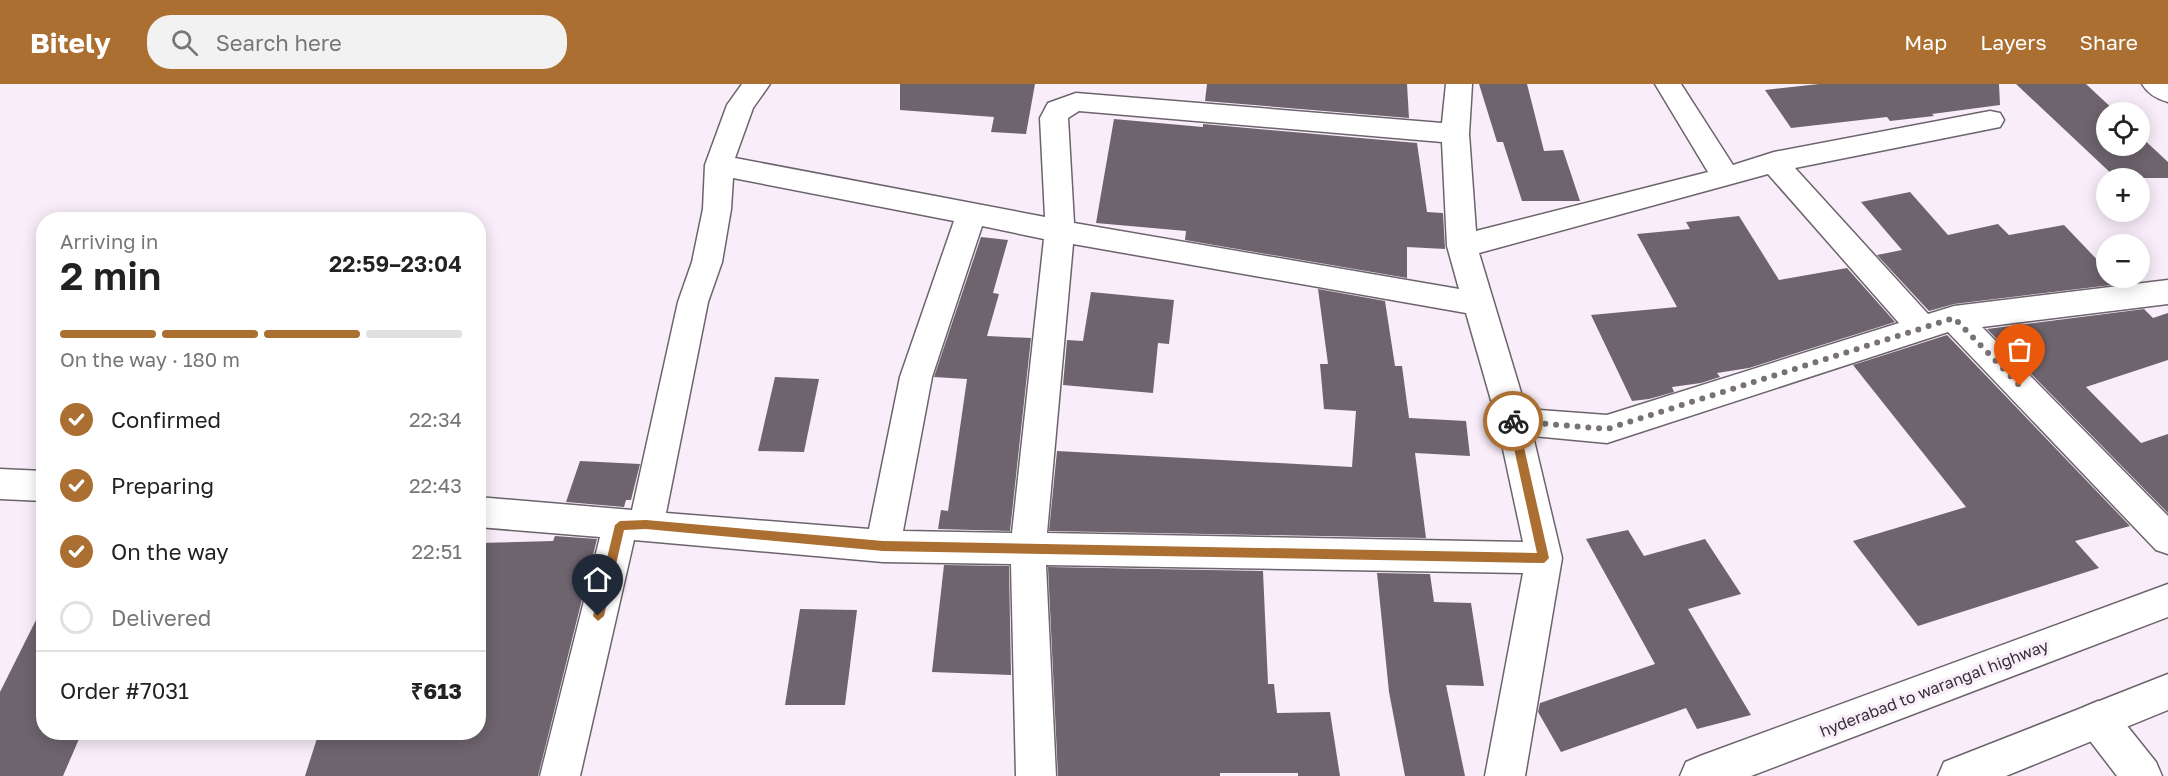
<!DOCTYPE html>
<meta charset="utf-8">
<style>
body{margin:0;font-family:"Golos Text",sans-serif;background:#f2f2f2;color:#222;height:100vh;display:flex;flex-direction:column;font-size:22px;white-space:nowrap}
*{box-sizing:border-box;margin:0}
p{font-size:20px;color:#767676}
.icon{flex:none;width:33px;height:33px;fill:none;stroke:currentColor;stroke-width:2;stroke-linecap:round;stroke-linejoin:round}
.map{position:relative;flex:1;overflow:hidden}
.sheet{position:absolute;left:36px;top:128px;width:450px;height:528px;display:flex;flex-direction:column;background:#fff;border-radius:24px;box-shadow:0 3px 15px #0003}
.sheet>*{flex:none}
.tools{position:absolute;left:2096px;top:18px;display:grid;gap:12px}
.tools a{display:grid;place-items:center;width:54px;height:54px;border-radius:50%;background:#fff;box-shadow:0 3px 15px #0003;font-size:30px}
.pin{position:absolute;display:grid;place-items:center;width:51px;height:51px;color:#fff;margin:-62px -26px;border-radius:50% 50% 50% 0;rotate:-45deg;box-shadow:0 0 6px #0007}
.pin .icon{rotate:45deg}
.courier{position:absolute;display:grid;place-items:center;width:60px;height:60px;margin:-30px;border:4px solid #ab6f31;border-radius:50%;background:#fff;color:#222;box-shadow:0 2px 8px #0007}
.head em{font-style:normal;font-weight:600}
.head div{display:flex;flex-direction:column-reverse}
.head{display:flex;align-items:center;justify-content:space-between;height:102px;padding:0 24px}
h1{font-size:39px;font-weight:600;line-height:45px}
.bar{display:grid;grid-template-columns:repeat(4,1fr);gap:9px 6px;align-content:center;height:72px;padding:0 24px}
.bar i{height:8px;border-radius:4px;background:#e0e0e0}
.bar .active{background:#ab6f31}
.bar p{grid-column:span 4}
.line{display:flex;align-items:center;gap:15px;padding:0 24px;border-top:2px solid #e0e0e0}
.line div{flex:1}
ol{padding:0 24px;list-style:none}
li{display:flex;align-items:center;gap:18px;height:66px}
li p{margin-inline-start:auto}
li .icon{padding:6px;border-radius:50%;background:#ab6f31;color:#fff;stroke-width:4}
li:last-child{color:#767676}
li i{width:33px;height:33px;border:3px solid #e0e0e0;border-radius:50%}
header{display:flex;align-items:center;gap:36px;box-sizing:border-box;height:84px;padding:0 30px;background:#ab6f31;color:#fff}
header strong{font-size:28px}
nav{display:flex;gap:33px;margin-inline-start:auto;font-size:21px}
.search{width:420px;height:54px;background:#f2f2f2;display:flex;align-items:center;gap:15px;box-sizing:border-box;padding:0 21px;border-radius:24px;color:#767676;font-size:22px}
.map>svg:first-child{display:block}
</style>
<header>
<strong>Bitely</strong>
<div class="search"><svg class="icon" aria-label="search" viewBox="0 0 24 24"><circle cx="10" cy="10" r="6"/><path d="M15 15l6 6"/></svg>Search here</div>
<nav><a>Map</a><a>Layers</a><a>Share</a></nav>
</header>
<div class="map">
<svg width="2168" height="692" viewBox="0 0 2168 692">
<rect width="100%" height="100%" fill="#f8edf9"/>
<g fill="#6e646e">
<path d="M900,0H1035L1026,50L991,48L994,33L900,26Z"/>
<path d="M1207,0H1407L1409,34L1205,17Z"/>
<path d="M1479,0H1527L1544,67L1563,66L1580,117H1522L1503,58H1497Z"/>
<path d="M1819,0H1999L2000,21L1932,30L1934,32L1890,37L1887,33L1791,44L1765,6Z"/>
<path d="M2016,0H2086L2116,28H2106V62H2139V51L2168,78V94H2116Z"/>
<path d="M1114,35L1203,43V40L1417,59L1427,128L1443,129L1445,165L1407,163V194L1185,156L1186,147L1096,139Z"/>
<path d="M1910,108L1948,151L1998,140L2009,151L2064,141L2106,185V194H2114L2120,200L1954,220L1929,227L1877,171L1902,166L1861,118Z"/>
<path d="M1739,132L1779,196L1847,184L1895,238L1749,284L1717,289L1720,293L1701,299L1672,303L1674,308L1649,315L1632,317L1591,231L1677,223L1637,150L1690,145L1686,138Z"/>
<path d="M981,153L1008,156L993,209L999,210L987,252L1031,254L1010,447L938,445L941,426L948,427L967,295L934,293Z"/>
<path d="M1318,205L1385,217L1395,282H1402L1409,334L1466,337L1470,372L1415,369L1426,454L1049,447L1057,367L1352,383L1356,327L1324,325L1320,280H1328Z"/>
<path d="M1091,208L1174,216L1169,260L1158,259L1153,309L1063,301L1067,256L1083,257Z"/>
<path d="M2144,225L2153,234L2168,229V276L2086,303L2141,359L2168,350V429L1987,245Z"/>
<path d="M1947,251L2130,442L2075,457L2099,484L1918,542L1853,457L1966,423L1853,281Z"/>
<path d="M775,293L819,295L804,368L758,367Z"/>
<path d="M580,377L640,380L631,416H626L624,423L566,418Z"/>
<path d="M1628,446L1644,472L1705,455L1741,510L1688,525L1751,631L1697,645L1686,624L1561,668L1538,628L1540,619L1655,580L1586,455Z"/>
<path d="M555,452L597,455L538,692H305L319,648H478V459L553,457Z"/>
<path d="M944,481L1009,482L1011,591L932,588Z"/>
<path d="M1048,483L1263,487L1268,600H1274L1277,629L1330,628L1340,692H1298V689H1220V692H1058Z"/>
<path d="M1377,489L1430,490L1434,518L1471,519L1484,602L1446,601L1465,692H1405L1389,608Z"/>
<path d="M44,520V648H82L63,692H0V608Z"/>
<path d="M800,525L857,526L845,621H785Z"/>
</g>
<g fill="none" stroke-linecap="round" stroke-linejoin="round">
<defs>
<g id="street">
<path d="M742,0H770L753,24L735,74L1045,133L1040,34L1048,19L1076,9L1442,39L1446,0H1472L1469,50L1476,147L1708,88L1655,0H1681L1733,81L1774,68L1990,27L2000,29L2004,36L2000,43L1795,84L1928,230L1954,222L2168,196V220L1982,243L2168,432V470L2156,466L1948,248L1607,359L1533,352L1562,474L1525,692H1485L1523,489L1046,481L1056,692H1016L1011,480L883,478L634,456L580,692H540L600,453L478,443V413L632,426L678,218L692,178L703,125L705,81L727,21ZM1079,27L1442,58L1447,162L1459,205L1074,139L1068,34ZM1768,90L1899,239L1607,331L1526,325L1479,169ZM733,94L954,137L900,293L869,445L666,429L708,218L722,178L731,125ZM982,142L1044,155L1012,449L903,447L932,293ZM1073,160L1466,229L1497,337L1523,458L1047,449Z"/>
<path d="M2142,0H2168V18C2157,15 2148,10 2142,0Z"/>
<path d="M0,385L44,387V417L0,415Z"/>
<path d="M2098,617L2112,623L2156,678L2162,692H2117L2084,649L2079,636L2084,623Z"/>
</g>
<g id="primary">
<path d="M2168,500V533L1751,692H1680L1686,678L1700,672Z"/>
<path d="M2168,590V626L2006,692H1938L1944,678Z"/>
</g>
</defs>
<use href="#street" stroke="#6c636d" stroke-width="3"/>
<use href="#primary" stroke="#6c636d" stroke-width="3"/>
<use href="#street" fill="#fff" fill-rule="evenodd"/>
<use href="#primary" fill="#fff" fill-rule="evenodd"/>
</g>
<path fill="#ab6f31" d="M1513,333L1518,337L1549,474L1544,479L883,467L646,445L624,446L604,532L598,537L593,532L615,441L620,437L646,436L883,457L1537,469L1508,337Z"/>
<g fill="none" stroke-linecap="round" stroke-linejoin="round">
<path stroke="#787278" stroke-width="6" stroke-dasharray="0 10.8" d="M1513,337L1607,345L1954,234L2020,302"/>
</g>
<g text-anchor="middle" dominant-baseline="central" stroke-width="6" stroke-linejoin="round" paint-order="stroke">
<g font-size="16" fill="#332f33" stroke="#f8edf9">
<text transform="translate(1934 604) rotate(-21)">hyderabad to warangal highway</text>
</g>
</g>
</svg>
<div class="tools">
<a><svg class="icon" aria-label="locate" viewBox="0 0 24 24"><circle cx="12" cy="12" r="6"/><path d="M12 2v4M12 18v4M2 12h4M18 12h4"/></svg></a>
<a>+</a>
<a>−</a>
</div>
<div class="pin" style="left:2020px;top:302px;background:#ea580c"><svg class="icon" aria-label="bag" viewBox="0 0 24 24"><path d="M5 8h14l-1 12H6zM9 8a3 3 0 0 1 6 0"/></svg></div>
<div class="pin" style="left:598px;top:532px;background:#1f2937"><svg class="icon" aria-label="home" viewBox="0 0 24 24"><path d="M3 11l9-7 9 7M6 9v11h12V9"/></svg></div>
<div class="courier" style="left:1513px;top:337px"><svg class="icon" aria-label="bike" viewBox="0 0 24 24"><circle cx="6" cy="16" r="4"/><circle cx="18" cy="16" r="4"/><path d="M6 16l4-8h5l3 8M10 8l3 8H6M13 5h3"/></svg></div>
<section class="sheet">
<div class="head"><div><h1>2 min</h1><p>Arriving in</p></div><em>22:59–23:04</em></div>
<div class="bar"><i class="active"></i><i class="active"></i><i class="active"></i><i></i><p>On the way · 180 m</p></div>
<ol>
<li><svg class="icon" aria-label="check" viewBox="0 0 24 24"><path d="M5 12l5 5 9-10"/></svg>Confirmed<p>22:34</p></li>
<li><svg class="icon" aria-label="check" viewBox="0 0 24 24"><path d="M5 12l5 5 9-10"/></svg>Preparing<p>22:43</p></li>
<li><svg class="icon" aria-label="check" viewBox="0 0 24 24"><path d="M5 12l5 5 9-10"/></svg>On the way<p>22:51</p></li>
<li><i></i>Delivered</li>
</ol>
<div class="line" style="height:78px"><div>Order #7031</div><b>₹613</b></div>
</section>
</div>
